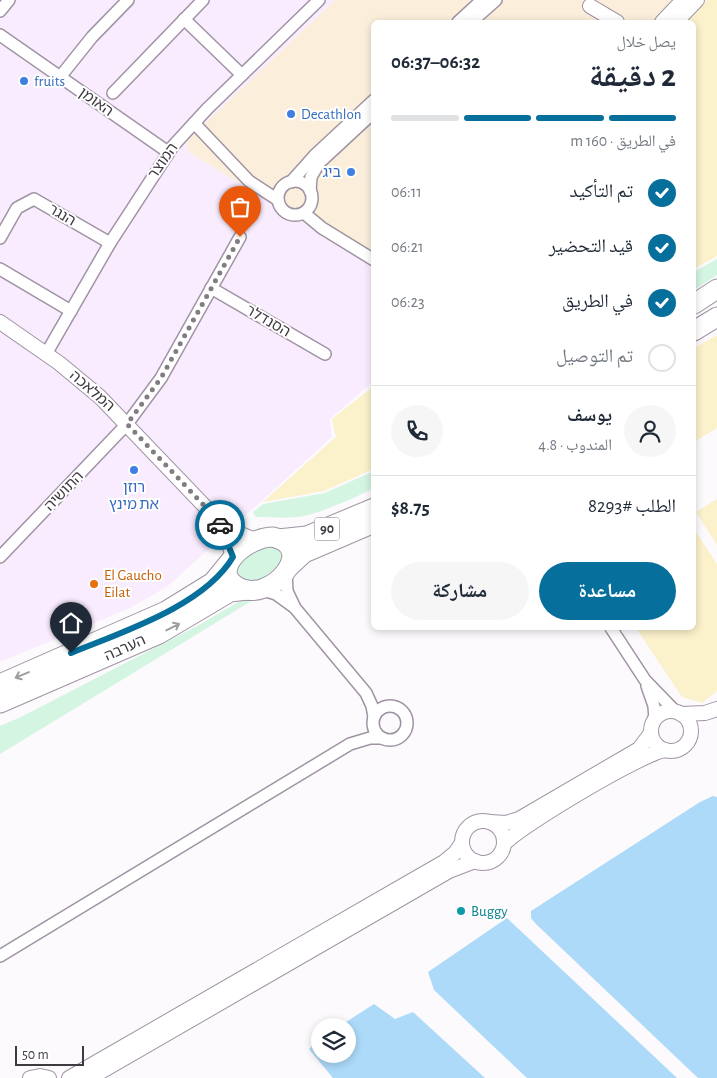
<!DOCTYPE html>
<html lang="ar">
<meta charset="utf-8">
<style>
body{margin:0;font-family:"Alegreya Sans","Noto Naskh Arabic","Noto Sans Hebrew",sans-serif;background:#f6f6f7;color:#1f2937;direction:rtl;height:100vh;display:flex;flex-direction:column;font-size:19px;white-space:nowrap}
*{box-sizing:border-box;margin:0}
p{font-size:16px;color:#747a83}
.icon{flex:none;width:28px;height:28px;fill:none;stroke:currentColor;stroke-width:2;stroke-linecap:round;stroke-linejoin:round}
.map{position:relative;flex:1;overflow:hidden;direction:ltr}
.details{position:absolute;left:371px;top:20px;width:325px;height:610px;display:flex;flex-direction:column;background:#fff;border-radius:8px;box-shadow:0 2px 8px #0003;direction:rtl}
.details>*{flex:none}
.fabs{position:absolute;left:311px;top:1018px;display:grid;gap:10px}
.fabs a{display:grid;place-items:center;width:45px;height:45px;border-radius:50%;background:#fff;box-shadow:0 2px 8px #0003;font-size:25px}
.scale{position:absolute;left:15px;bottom:12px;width:69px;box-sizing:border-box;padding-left:5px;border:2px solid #3f3a41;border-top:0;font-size:14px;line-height:18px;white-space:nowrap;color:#3f3a41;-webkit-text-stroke:4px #fff;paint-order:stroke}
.pin{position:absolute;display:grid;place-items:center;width:42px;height:42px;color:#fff;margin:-51px -21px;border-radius:50% 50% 50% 0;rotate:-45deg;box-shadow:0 0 5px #0007}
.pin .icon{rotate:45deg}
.courier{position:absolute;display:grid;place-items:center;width:50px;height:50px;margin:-25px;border:4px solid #066f9b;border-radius:50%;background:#fff;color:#222;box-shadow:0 1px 6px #0007}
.headline em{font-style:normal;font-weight:700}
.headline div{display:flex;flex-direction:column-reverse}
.headline{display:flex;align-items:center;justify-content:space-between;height:85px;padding:0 20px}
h1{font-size:32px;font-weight:700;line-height:38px}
.bar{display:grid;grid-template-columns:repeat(4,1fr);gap:8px 5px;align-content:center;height:60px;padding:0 20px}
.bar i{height:6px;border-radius:4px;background:#e0e1e3}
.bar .active{background:#066f9b}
.bar p{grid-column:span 4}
.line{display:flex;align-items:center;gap:12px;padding:0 20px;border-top:1px solid #e0e1e3}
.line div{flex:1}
.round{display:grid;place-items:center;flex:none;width:52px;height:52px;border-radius:26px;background:#f6f6f7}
ol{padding:0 20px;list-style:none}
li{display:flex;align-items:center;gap:15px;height:55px}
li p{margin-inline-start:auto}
li .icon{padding:5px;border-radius:50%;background:#066f9b;color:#fff;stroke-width:4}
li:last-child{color:#747a83}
li i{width:28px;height:28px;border:2px solid #e0e1e3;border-radius:50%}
.action{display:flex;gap:10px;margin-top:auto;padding:10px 20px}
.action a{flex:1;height:58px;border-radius:30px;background:#066f9b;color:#fff;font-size:20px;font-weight:700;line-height:58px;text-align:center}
.action a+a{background:#f6f6f7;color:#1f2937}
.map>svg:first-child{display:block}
</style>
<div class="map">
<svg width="717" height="1078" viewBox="0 0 717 1078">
<rect width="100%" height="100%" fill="#fcfafd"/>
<path fill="#fbefdb" d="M335,0H703L684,22H374V266L198,158L190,153L186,144L189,138Z"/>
<path fill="#faecff" d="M0,0H335L189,138L186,144L190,153L198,158L374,266V381L330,419L332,437L168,586L130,608L0,662Z"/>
<g fill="#d3f5e2">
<path d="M717,259V275L694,290V272Z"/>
<path d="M374,471V488C352,499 328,510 304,516C289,519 272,517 256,517L253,512L263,504L325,493Z"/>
<path d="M267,542L287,553L269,580L240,582L234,566Z"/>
<path d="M258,597L0,754V726L21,717L201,624L238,602Z"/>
</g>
<g fill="#fbf1cb">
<path d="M707,0H717V256L694,269V22H687Z"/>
<path d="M717,335V428L694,442V348Z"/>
<path d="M374,386V469L324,491L263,502L336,437L332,419Z"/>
<path d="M717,499V545L696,512Z"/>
<path d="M694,529L717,564V691L702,703L682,697L636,628H694Z"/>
</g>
<g fill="#acdaf8">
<path d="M713,796L717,797V1078H698L536,924L531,918V911L700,802Z"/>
<path d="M507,918L677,1078H527L434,990L428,972Z"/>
<path d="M374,1004L395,1019L413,1012L485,1078H333L309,1049L320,1039V1054H348V1026H340Z"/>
</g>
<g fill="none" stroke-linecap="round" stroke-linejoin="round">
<defs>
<g id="minor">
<path d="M0,11L9,0"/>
<path d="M184,19L242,75"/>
<path d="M458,22L482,0"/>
<path d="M471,22L496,0"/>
<path d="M0,35L168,152"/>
<path d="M60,77L92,37L128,0"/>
<path d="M113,93L203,0"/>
<path d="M194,123L249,181L278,200"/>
<circle cx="295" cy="198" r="17"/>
<path d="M291,182L316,154L374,100"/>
<path d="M310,191L311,177L319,163L374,112"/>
<path d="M304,213L322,228L374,260"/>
<path d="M0,238L17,208L34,199L110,243"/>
<path d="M0,269L71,311"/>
<path d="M211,288L325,354"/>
<path d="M46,354L110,243L173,146L207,109L319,0"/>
<path d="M0,557L127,424L161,378L240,237"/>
<path d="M286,572L287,591L295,608L366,693L372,706L374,717"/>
<path d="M260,589L276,594L294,607"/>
<path d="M611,628L645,680L676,712"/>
<path d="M647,686L654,706L655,720"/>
<circle cx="390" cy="723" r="17"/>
<path d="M0,956L350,744L370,738H382"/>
</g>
<g id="tertiary">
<path d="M590,6L617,22"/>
<path d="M662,22L683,0"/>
<path d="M676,22L697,0"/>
<path d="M0,322L59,363L100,397L214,516L238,533L255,540"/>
<path d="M218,521L228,541L233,557"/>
<circle cx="671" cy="731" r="20"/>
<path d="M681,714L705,713L717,709"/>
<circle cx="483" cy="842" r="21"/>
<path d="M490,822L506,823L519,819L639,749L651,733"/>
<path d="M504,844C520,826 643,753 665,750"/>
<path d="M30,1078L40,1076L49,1078"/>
<path d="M69,1078L444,862L455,853L462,843"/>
<path d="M90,1078L449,871L475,861"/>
</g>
<g id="trunk">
<path d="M694,304L717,289"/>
<path d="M694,331L717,317"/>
<path d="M273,537C319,548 270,605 238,587C208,570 247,537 273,537Z"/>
<path d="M278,539L307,536L374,508"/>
<path d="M289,567L304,553L374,523"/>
<path d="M0,684L166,611L213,582L231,560"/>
<path d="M0,703L159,634L230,592L247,590"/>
</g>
</defs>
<use href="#minor" stroke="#a094a4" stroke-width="14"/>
<use href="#tertiary" stroke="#a094a4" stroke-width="16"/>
<use href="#trunk" stroke="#a094a4" stroke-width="21"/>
<use href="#minor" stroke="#fff" stroke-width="11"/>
<use href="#tertiary" stroke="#fff" stroke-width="14"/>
<use href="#trunk" stroke="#fff" stroke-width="19"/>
</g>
<defs><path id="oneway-shaft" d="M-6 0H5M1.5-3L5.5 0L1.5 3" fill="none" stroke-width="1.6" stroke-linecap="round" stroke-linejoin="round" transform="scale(1.25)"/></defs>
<g stroke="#9f9ca0">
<use href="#oneway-shaft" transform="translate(173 627) rotate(-27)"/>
<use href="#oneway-shaft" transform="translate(22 675) rotate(157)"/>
</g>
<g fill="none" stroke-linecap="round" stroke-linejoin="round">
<path stroke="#817d83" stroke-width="5" stroke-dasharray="0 9" d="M220,525L214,516L127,424L161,378L240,237"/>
<path stroke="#066f9b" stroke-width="6" d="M71,653C122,632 204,606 233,557L220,525"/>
</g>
<g fill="#3f7fe0" stroke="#fff" stroke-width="2">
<circle cx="24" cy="81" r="5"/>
<circle cx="291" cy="114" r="5"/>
<circle cx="351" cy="172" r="5"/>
<circle cx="134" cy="470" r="5"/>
</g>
<circle fill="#e8710a" stroke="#fff" stroke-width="2" cx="94" cy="584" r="5"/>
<circle fill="#0f9aa8" stroke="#fff" stroke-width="2" cx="461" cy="911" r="5"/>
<g text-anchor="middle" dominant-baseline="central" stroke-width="4" stroke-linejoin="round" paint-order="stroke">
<rect fill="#fff" stroke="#79757a" stroke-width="1" x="314.5" y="517.5" width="25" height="23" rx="4"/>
<g font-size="14" font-weight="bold" fill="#3f3a41">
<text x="327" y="529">90</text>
</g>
<g font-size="15" fill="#366cbe" stroke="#fff" text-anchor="start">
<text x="34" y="81">fruits</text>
<text x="301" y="114">Decathlon</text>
<text x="341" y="172" text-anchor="end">ביג</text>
<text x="134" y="487" text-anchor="middle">רוזן<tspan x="134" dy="17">את מינץ</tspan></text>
</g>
<g font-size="15" fill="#3f3a41" stroke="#fff">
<text transform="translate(96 102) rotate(35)">האומן</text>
<text transform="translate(163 161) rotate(-55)">המוצר</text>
<text transform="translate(62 215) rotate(30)">הנגר</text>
<text transform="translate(268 321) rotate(30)">הסנדלר</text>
<text transform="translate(92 391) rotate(41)">המלאכה</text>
<text transform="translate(64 491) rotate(-46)">התושיה</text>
<text transform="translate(125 648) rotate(-24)">הערבה</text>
</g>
<g font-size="15" fill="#c56008" stroke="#fff" text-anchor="start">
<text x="104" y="575">El Gaucho<tspan x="104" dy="17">Eilat</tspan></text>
</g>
<g font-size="15" fill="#0d838f" stroke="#fff" text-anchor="start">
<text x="471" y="911">Buggy</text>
</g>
</g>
</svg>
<div class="fabs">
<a><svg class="icon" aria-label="layers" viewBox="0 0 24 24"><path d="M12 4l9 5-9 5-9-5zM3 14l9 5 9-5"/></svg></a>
</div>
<div class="scale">50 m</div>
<div class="pin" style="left:240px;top:237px;background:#ea580c"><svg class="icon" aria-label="bag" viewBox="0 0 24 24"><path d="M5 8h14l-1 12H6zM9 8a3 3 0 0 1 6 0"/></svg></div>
<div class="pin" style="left:71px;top:653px;background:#1f2937"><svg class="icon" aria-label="home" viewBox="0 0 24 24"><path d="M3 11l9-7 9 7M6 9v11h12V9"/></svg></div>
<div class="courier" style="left:220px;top:525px"><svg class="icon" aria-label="car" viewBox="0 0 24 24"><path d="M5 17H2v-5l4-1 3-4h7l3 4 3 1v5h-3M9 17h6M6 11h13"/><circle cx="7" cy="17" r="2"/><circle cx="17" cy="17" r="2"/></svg></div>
<section class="details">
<div class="headline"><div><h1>2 دقيقة</h1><p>يصل خلال</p></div><em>06:32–06:37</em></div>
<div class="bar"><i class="active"></i><i class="active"></i><i class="active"></i><i></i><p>في الطريق · 160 m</p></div>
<ol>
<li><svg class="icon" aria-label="check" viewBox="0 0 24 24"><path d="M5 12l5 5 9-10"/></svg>تم التأكيد<p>06:11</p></li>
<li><svg class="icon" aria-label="check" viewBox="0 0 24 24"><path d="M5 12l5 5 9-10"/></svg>قيد التحضير<p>06:21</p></li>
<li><svg class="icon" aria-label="check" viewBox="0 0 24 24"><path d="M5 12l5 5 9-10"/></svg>في الطريق<p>06:23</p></li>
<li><i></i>تم التوصيل</li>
</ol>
<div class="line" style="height:90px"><a class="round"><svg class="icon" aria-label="person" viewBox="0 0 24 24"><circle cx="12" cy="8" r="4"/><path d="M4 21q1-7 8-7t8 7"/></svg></a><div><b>يوسف</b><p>المندوب · 4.8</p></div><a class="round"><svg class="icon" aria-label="phone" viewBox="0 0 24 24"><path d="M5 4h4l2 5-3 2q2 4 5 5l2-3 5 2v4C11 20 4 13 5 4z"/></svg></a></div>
<div class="line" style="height:65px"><div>الطلب #8293</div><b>$8.75</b></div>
<div class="action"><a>مساعدة</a><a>مشاركة</a></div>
</section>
</div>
